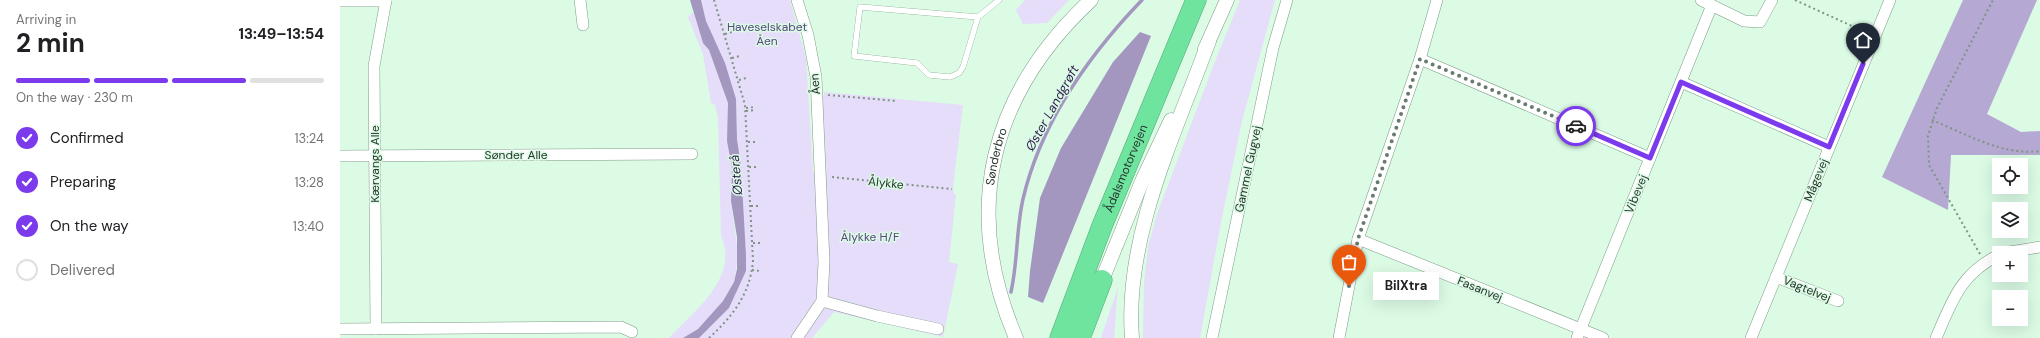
<!DOCTYPE html>
<meta charset="utf-8">
<style>
body{margin:0;font-family:"DM Sans",sans-serif;background:#f6f6f6;color:#202124;height:100vh;display:flex;flex-direction:column;font-size:15px;white-space:nowrap}
*{box-sizing:border-box;margin:0}
p{font-size:13px;color:#757577}
.icon{flex:none;width:22px;height:22px;fill:none;stroke:currentColor;stroke-width:2;stroke-linecap:round;stroke-linejoin:round}
.map{position:relative;flex:1;overflow:hidden}
.side{display:flex;flex-direction:column;background:#fff;width:340px}
.side>*{flex:none}
.tools{position:absolute;left:1652px;top:158px;display:grid;gap:8px}
.tools a{display:grid;place-items:center;width:36px;height:36px;border-radius:0px;background:#fff;box-shadow:0 4px 16px #0002;font-size:20px}
.pin{position:absolute;display:grid;place-items:center;width:34px;height:34px;color:#fff;margin:-41px -17px;border-radius:50% 50% 50% 0;rotate:-45deg;box-shadow:0 0 4px #0007}
.pin .icon{rotate:45deg}
.courier{position:absolute;display:grid;place-items:center;width:40px;height:40px;margin:-20px;border:3px solid #7c3aed;border-radius:50%;background:#fff;color:#222;box-shadow:0 1px 5px #0007}
.bubble{position:absolute;height:28px;border-radius:0px;background:#fff;box-shadow:0 4px 16px #0002;font-size:13px;font-weight:700;line-height:28px;text-align:center}
.summary em{font-style:normal;font-weight:700}
.summary div{display:flex;flex-direction:column-reverse}
.summary{display:flex;align-items:center;justify-content:space-between;height:68px;padding:0 16px}
h1{font-size:26px;font-weight:700;line-height:30px}
.bar{display:grid;grid-template-columns:repeat(4,1fr);gap:6px 4px;align-content:center;height:48px;padding:0 16px}
.bar i{height:5px;border-radius:3px;background:#e0e0e0}
.bar .on{background:#7c3aed}
.bar p{grid-column:span 4}
ol{padding:0 16px;list-style:none}
li{display:flex;align-items:center;gap:12px;height:44px}
li p{margin-inline-start:auto}
li .icon{padding:4px;border-radius:50%;background:#7c3aed;color:#fff;stroke-width:4}
li:last-child{color:#757577}
li i{width:22px;height:22px;border:2px solid #e0e0e0;border-radius:50%}
main{display:flex;flex:1;min-height:0}
.map>svg:first-child{display:block}
</style>
<main>
<section class="side">
<div class="summary"><div><h1>2 min</h1><p>Arriving in</p></div><em>13:49–13:54</em></div>
<div class="bar"><i class="on"></i><i class="on"></i><i class="on"></i><i></i><p>On the way · 230 m</p></div>
<ol>
<li><svg class="icon" aria-label="check" viewBox="0 0 24 24"><path d="M5 12l5 5 9-10"/></svg>Confirmed<p>13:24</p></li>
<li><svg class="icon" aria-label="check" viewBox="0 0 24 24"><path d="M5 12l5 5 9-10"/></svg>Preparing<p>13:28</p></li>
<li><svg class="icon" aria-label="check" viewBox="0 0 24 24"><path d="M5 12l5 5 9-10"/></svg>On the way<p>13:40</p></li>
<li><i></i>Delivered</li>
</ol>
</section>
<div class="map">
<svg width="1700" height="338" viewBox="0 0 1700 338">
<rect width="100%" height="100%" fill="#dbfbe5"/>
<g fill="#e5ddf9">
<path d="M361,0H450L466,58L473,172L484,171L481,96H484V92L623,105L613,187L614,194H616L609,262L618,264L603,337L494,312L472,338H359L389,308L406,271V255L401,166L397,139L396,99L366,21Z"/>
<path d="M685,0H729L707,23L683,24L676,10Z"/>
<path d="M900,0H935L902,121L881,222L860,338H803L804,283L808,247L817,214L874,64Z"/>
<path d="M353,12L363,43L369,50L379,76L388,103L392,168L391,201L398,254L394,282L383,301L358,329L348,336L343,338H329C353,312 400,277 381,236L378,117L375,105L371,103L363,54L348,17Z"/>
<path d="M778,287L774,338H761Z"/>
</g>
<path fill="#b5a8d2" d="M1623,0H1697L1647,114L1681,132L1700,131V155H1611L1608,210L1542,177Z"/>
<g fill="#a397c0">
<path d="M350,0H361L366,21L385,63L396,99L397,139L401,166L406,255V271L389,308L359,338H343L358,329L383,301L394,282L397,269V237L391,201L392,168L387,141L388,103L369,50L363,43Z"/>
<path d="M800,32L811,36L703,303L688,297L690,271L700,198L721,148L773,62Z"/>
</g>
<g fill="none" stroke-linecap="round" stroke-linejoin="round">
<path stroke="#a397c0" stroke-width="3.5" d="M671,292C678,261 676,229 683,199C701,122 748,56 802,0"/>
<defs>
<path id="service" d="M638,17L520,7L514,56L577,63L589,75L610,77L619,73L623,67L638,17L659,0"/>
<g id="minor">
<path d="M240,0L243,25"/>
<path d="M457,0L468,35L476,77L484,262L482,301L457,338"/>
<path d="M1361,0L1404,21L1420,22L1432,0"/>
<path d="M0,1H46"/>
<path d="M1080,59L1310,158"/>
<path d="M1341,82L1489,147"/>
<path d="M0,156L352,154"/>
<path d="M1018,239L1263,338"/>
<path d="M1663,253L1700,247"/>
<path d="M1436,277L1498,301"/>
<path d="M482,301L537,316L598,329"/>
<path d="M0,329L281,327L292,332"/>
<path d="M36,329L34,66L46,0"/>
<path d="M872,338L933,48L947,0"/>
<path d="M999,338L1018,239L1080,59L1097,0"/>
<path d="M1237,338L1372,5"/>
<path d="M1411,338L1550,0"/>
<path d="M1596,338C1612,301 1621,273 1659,255"/>
</g>
<g id="tertiary">
<path d="M865,49L887,0"/>
<path d="M762,280L803,179L831,120"/>
<path id="s1" d="M676,338C621,210 650,94 751,0"/>
<path d="M792,338C784,237 835,134 869,41"/>
</g>
<g id="motorway">
<path id="s2" d="M720,338L762,226L856,0"/>
<path d="M740,338L762,280"/>
</g>
</defs>
<use href="#service" stroke="#7e9b87" stroke-width="6"/>
<use href="#minor" stroke="#7e9b87" stroke-width="12"/>
<use href="#tertiary" stroke="#7e9b87" stroke-width="15"/>
<use href="#motorway" stroke="#56a777" stroke-width="21"/>
<g stroke="#7e9485" stroke-width="2" stroke-dasharray="2 3" stroke-linecap="butt">
<path d="M1455,0L1525,32"/>
<path d="M385,34L392,32"/>
<path d="M392,58L400,56"/>
<path d="M399,80L406,78"/>
<path d="M488,95L557,101"/>
<path d="M406,108L414,107"/>
<path d="M406,111L415,110"/>
<path d="M1592,120C1626,134 1663,156 1700,151"/>
<path d="M408,142H416"/>
<path d="M409,167H417"/>
<path d="M492,177L612,189"/>
<path d="M411,206H418"/>
<path d="M413,243H420"/>
<path d="M1640,254L1589,165L1588,136L1597,108L1653,0"/>
<path d="M412,270L420,271"/>
<path d="M369,338C393,316 410,294 413,261L405,105L374,0"/>
</g>
<use href="#service" stroke="#fff" stroke-width="5.5"/>
<use href="#minor" stroke="#fff" stroke-width="11"/>
<use href="#tertiary" stroke="#fff" stroke-width="14"/>
<use href="#motorway" stroke="#6ee49f" stroke-width="20"/>
</g>
<g fill="none" stroke-linecap="round" stroke-linejoin="round">
<path stroke="#677b6e" stroke-width="4" stroke-dasharray="0 7.2" d="M1009,286L1018,239L1080,59L1236,126"/>
<path stroke="#7c3aed" stroke-width="5" d="M1236,126L1310,158L1341,82L1489,147L1523,64"/>
</g>
<g text-anchor="middle" dominant-baseline="central" stroke-width="3" stroke-linejoin="round" paint-order="stroke">
<g font-size="12" fill="#5b487f" stroke="#dbfbe5">
<text x="427" y="27">Haveselskabet<tspan x="427" dy="14">Åen</tspan></text>
<text x="530" y="237">Ålykke H/F</text>
</g>
<g font-size="12" fill="#29362e" stroke="#dbfbe5">
<text transform="translate(475 84) rotate(-95)">Åen</text>
<text x="176" y="155">Sønder Alle</text>
<text stroke="none"><textPath href="#s1" startOffset="186">Sønderbro</textPath></text>
<text transform="translate(35 164) rotate(-90)">Kærvangs Alle</text>
<text stroke="none"><textPath href="#s2" startOffset="182">Ådalsmotorvejen</textPath></text>
<text transform="translate(908 169) rotate(-78)">Gammel Gugvej</text>
<text transform="translate(1476 180) rotate(-68)">Mågevej</text>
<text transform="translate(546 183) rotate(6)">Ålykke</text>
<text transform="translate(1296 194) rotate(-68)">Vibevej</text>
<text transform="translate(1140 289) rotate(22)">Fasanvej</text>
<text transform="translate(1467 289) rotate(22)">Vagtelvej</text>
</g>
<g font-size="13" font-style="italic" fill="#311d50" stroke="#dbfbe5">
<text transform="translate(712 108) rotate(-61)">Øster Landgrøft</text>
<text transform="translate(396 175) rotate(-95)">Østerå</text>
</g>
</g>
</svg>
<div class="tools">
<a><svg class="icon" aria-label="locate" viewBox="0 0 24 24"><circle cx="12" cy="12" r="6"/><path d="M12 2v4M12 18v4M2 12h4M18 12h4"/></svg></a>
<a><svg class="icon" aria-label="layers" viewBox="0 0 24 24"><path d="M12 4l9 5-9 5-9-5zM3 14l9 5 9-5"/></svg></a>
<a>+</a>
<a>−</a>
</div>
<div class="pin" style="left:1009px;top:286px;background:#ea580c"><svg class="icon" aria-label="bag" viewBox="0 0 24 24"><path d="M5 8h14l-1 12H6zM9 8a3 3 0 0 1 6 0"/></svg></div>
<div class="pin" style="left:1523px;top:64px;background:#1f2937"><svg class="icon" aria-label="home" viewBox="0 0 24 24"><path d="M3 11l9-7 9 7M6 9v11h12V9"/></svg></div>
<div class="courier" style="left:1236px;top:126px"><svg class="icon" aria-label="car" viewBox="0 0 24 24"><path d="M5 17H2v-5l4-1 3-4h7l3 4 3 1v5h-3M9 17h6M6 11h13"/><circle cx="7" cy="17" r="2"/><circle cx="17" cy="17" r="2"/></svg></div>
<div class="bubble" style="left:1033px;top:272px;width:66px">BilXtra</div>
</div>
</main>
